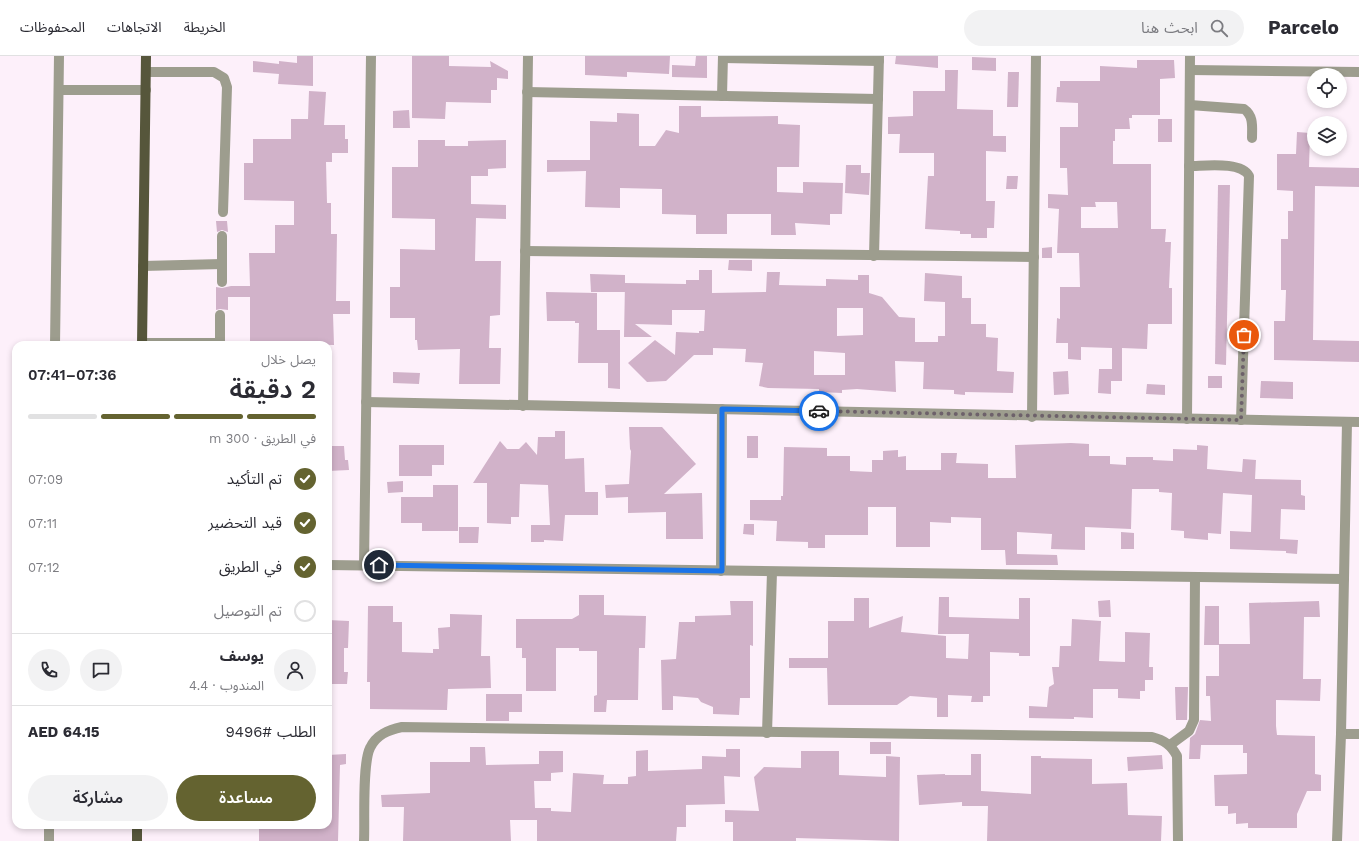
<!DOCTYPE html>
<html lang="ar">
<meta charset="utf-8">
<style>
body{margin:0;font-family:"Work Sans","Noto Sans Arabic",sans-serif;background:#f2f2f3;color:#2b2b33;direction:rtl;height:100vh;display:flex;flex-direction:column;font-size:15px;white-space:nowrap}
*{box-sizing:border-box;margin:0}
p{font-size:13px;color:#7c7c81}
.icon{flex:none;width:22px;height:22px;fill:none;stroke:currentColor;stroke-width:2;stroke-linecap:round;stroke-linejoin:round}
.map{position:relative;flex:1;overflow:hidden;direction:ltr}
.sheet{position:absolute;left:12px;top:285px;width:320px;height:488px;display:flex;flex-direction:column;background:#fff;border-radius:12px;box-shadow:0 2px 6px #0003;direction:rtl}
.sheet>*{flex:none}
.fabs{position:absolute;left:1307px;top:12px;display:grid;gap:8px}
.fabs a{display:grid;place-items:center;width:40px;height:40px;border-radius:50%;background:#fff;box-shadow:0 2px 6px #0003;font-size:20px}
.pin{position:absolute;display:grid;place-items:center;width:34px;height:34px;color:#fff;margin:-17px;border:2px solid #fff;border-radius:50%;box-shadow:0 1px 4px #0007}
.courier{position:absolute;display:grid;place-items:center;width:40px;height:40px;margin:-20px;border:3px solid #1a73e8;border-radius:50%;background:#fff;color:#222;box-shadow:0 1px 5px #0007}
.summary em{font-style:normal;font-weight:600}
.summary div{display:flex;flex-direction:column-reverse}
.summary{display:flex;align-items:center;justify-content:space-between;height:68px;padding:0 16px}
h1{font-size:26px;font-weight:600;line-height:30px}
.bar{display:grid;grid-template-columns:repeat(4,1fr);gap:6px 4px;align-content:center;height:48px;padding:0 16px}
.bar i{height:5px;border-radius:3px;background:#e1e1e2}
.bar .active{background:#646330}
.bar p{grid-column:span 4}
.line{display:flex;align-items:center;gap:10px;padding:0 16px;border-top:1px solid #e1e1e2}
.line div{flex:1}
.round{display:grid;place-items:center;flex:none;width:42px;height:42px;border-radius:21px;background:#f2f2f3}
ol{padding:0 16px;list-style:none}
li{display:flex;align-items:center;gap:12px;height:44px}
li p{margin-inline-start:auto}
li .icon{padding:4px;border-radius:50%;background:#646330;color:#fff;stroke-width:4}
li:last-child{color:#7c7c81}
li i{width:22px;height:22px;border:2px solid #e1e1e2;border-radius:50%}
.button{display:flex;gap:8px;margin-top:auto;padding:8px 16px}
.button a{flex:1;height:46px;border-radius:24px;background:#646330;color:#fff;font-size:16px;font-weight:600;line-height:46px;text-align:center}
.button a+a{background:#f2f2f3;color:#2b2b33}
header{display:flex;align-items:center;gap:24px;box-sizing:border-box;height:56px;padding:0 20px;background:#fff;border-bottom:1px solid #e1e1e2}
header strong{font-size:19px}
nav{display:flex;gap:22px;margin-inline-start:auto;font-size:14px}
.search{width:280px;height:36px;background:#f2f2f3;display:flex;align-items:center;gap:10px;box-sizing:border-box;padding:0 14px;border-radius:22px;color:#7c7c81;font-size:15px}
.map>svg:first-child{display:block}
</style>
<header>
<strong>Parcelo</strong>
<div class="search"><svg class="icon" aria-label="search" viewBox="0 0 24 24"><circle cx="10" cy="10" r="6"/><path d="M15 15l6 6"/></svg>ابحث هنا</div>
<nav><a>الخريطة</a><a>الاتجاهات</a><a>المحفوظات</a></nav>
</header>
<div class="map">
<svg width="1359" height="785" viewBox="0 0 1359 785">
<rect width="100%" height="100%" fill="#fdf0fa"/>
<g fill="#d1b2c9" fill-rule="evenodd">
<path d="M297,0H313V30L278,28L279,18L253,16V5L279,8V5L297,7Z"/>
<path d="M412,0H449V10L491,11L490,5L508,15V23L497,22V34H491V47L446,46L445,63L412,62Z"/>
<path d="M585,0H670L669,18L627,16V21L585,19Z"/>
<path d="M696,0H707V22L672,21V9L695,10Z"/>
<path d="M896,0H938V12L895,8Z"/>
<path d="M972,1L996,2V15L972,14Z"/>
<path d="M1137,4H1174L1175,22L1160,23V59H1132V62H1129L1130,73H1115V85H1113V108H1151V173H1166L1165,186H1171L1169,232H1172V268H1148L1147,293L1122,292V325H1111V338L1098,337L1099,313H1112V292L1081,291V304L1068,303V287H1056L1057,262L1060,263V231H1080L1079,197H1057L1059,153L1048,152V138L1068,139L1067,112H1060V71H1078V47L1056,46L1057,31H1060V25H1100V10L1137,12ZM1095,146H1117L1118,172H1081V151H1096Z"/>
<path d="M945,14H958L957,53L993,54V80H1006V96L986,95V145H995L994,172H987V182H971V178H960V175L925,173L928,120H934V97H899L900,78H888V61L913,60V35H945Z"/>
<path d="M1008,16H1019L1018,51H1007Z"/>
<path d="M309,35L326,36L324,69H345V83H348V97H332V106H326L327,147H331V178H337L336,245H350V258H333L334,289L250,287V241H228V254L220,253L216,254V231L222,232L231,230H250L249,197H275V169H294V145L244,144V107H253V83H291V63H308Z"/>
<path d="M679,50H701V61L778,60V68L800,69L799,111H777V136L803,137V126L843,127L842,158H830V169L795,167L796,179H771V158H727V178H696V159L662,158V133L620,132V152L585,151L586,115L547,116V104H590V65L617,66V57L639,58V90H655L666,74L679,77Z"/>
<path d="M409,54L410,72H393V55Z"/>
<rect x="1158" y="63" width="14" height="23"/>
<path d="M1297,76L1310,77L1309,111L1359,112V131L1315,130L1313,284L1359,285V306L1274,304V265H1285L1286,234H1281V183H1288V155H1293V135L1277,134V98H1296Z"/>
<path d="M418,84H445V90H468V85L506,84V112L488,113V120H471V148L506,149V163L476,162L475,205H501L500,259L490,260L489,292H501L500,328H459L460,293L418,294L417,284H415V262H390V231H400V193L435,194V163L392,162V111H418Z"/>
<path d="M846,109H861V117H870L869,139L845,137Z"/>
<path d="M1007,120H1018L1017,133H1006Z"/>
<path d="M1218,129H1230L1226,309L1215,308Z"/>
<path d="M216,165H227L228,176L222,174L217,176Z"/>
<path d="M1052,191V202H1042V192Z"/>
<path d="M729,204H752V215L728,214Z"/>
<path d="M699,214H712V237L766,236L767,216H780L779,229L826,230V223L858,224V219H869V237L882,241L899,261L915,262V286H938V280H945V246L924,245L925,217L962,220V242H971V268H986V281L998,282L997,315L1014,316L1013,337L965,336V339L954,338V334L923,333L924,306L895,305L896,336L857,333L842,334V337L819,336V333L768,332L759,330L763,307L745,306L746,293L713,292V299H694L666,325L647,326L628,307L655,284L675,299L676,276L699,277V275H704L705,254H672V269L635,268L652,281H624L625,227L686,228V224H699ZM837,252H863V279L837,280ZM814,295L845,297V319H814Z"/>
<path d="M590,218L625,219V236H591Z"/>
<path d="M546,236L597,237V274H620V333L608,332V307H578L579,267H575V265H547Z"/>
<path d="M1068,315L1069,338L1054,339L1053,316Z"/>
<path d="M393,316L420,317L419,328L393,327Z"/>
<rect x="1208" y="320" width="14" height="12"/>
<path d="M1261,325L1293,326V343L1260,342Z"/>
<path d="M1147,328L1165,329V339L1146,338Z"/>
<path d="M629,371H662L696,408L664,438L702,437L703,483H666V456L628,457V441L606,442L605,429L629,428L631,395L630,393Z"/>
<path d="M555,375H565V403L584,402L585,436H598V459H565L563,485L544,484V486H531V469H550L548,429L520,428L519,461H511V468L487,467V427H473L500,385L507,393H519L526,386L537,399L538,381H555Z"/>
<rect x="747" y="380" width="11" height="22"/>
<path d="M1071,387L1089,388V400H1110V408L1126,409V401H1153V404L1173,405V393L1197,394V389L1208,390L1207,413L1242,416L1243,403L1256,404L1255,423L1301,424V439L1305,440V454L1281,453L1280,483L1298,484L1297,498L1286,497V495L1230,493V475L1251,476L1252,439L1223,437L1221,478L1208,477V484L1184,482V475L1171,474L1172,437L1159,436V433H1132L1131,473L1085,471V494L1051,493L1052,478L1017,476V498L1057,499L1058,509H1006L1005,494H981V462L951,461V467L930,466V491H896V451H868V479H825V492H808V486L776,485L777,465L750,464V444H781V440H783L784,391L827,392V400H850V415L872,416V404H883V395L898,394V401L906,400V414H941V397H957L956,407L988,408V422H1016L1015,389Z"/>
<path d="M399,389H444V409H432V420H399Z"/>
<path d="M328,390H344L345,404H348L349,414L328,415Z"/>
<path d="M403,425V436L388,437L387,426Z"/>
<path d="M433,429H458V475H422V467H401V441H433Z"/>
<path d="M744,468H754V479L743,478Z"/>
<path d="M459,471H479L478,487H459Z"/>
<path d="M1121,476L1134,477V493H1121Z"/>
<path d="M579,539H604V559L646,560L645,592H639L638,644H607L606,656H594V640L597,639V595H579V592H556V635H526V602H522V592H516V563H572L579,559Z"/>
<path d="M939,541H949V561L1019,563V542H1030V600H1019V597L990,596V640H983V646H971L972,640L948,639V661H937V642L910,640L897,649H828L827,612H789V602H828V565H854V542H869V572L903,560L901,576L946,580V602L968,603L969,578H938Z"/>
<path d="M1110,544L1111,561H1099L1098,545Z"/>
<path d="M730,545H753V590L750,589V642H740L739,659L713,658V651L701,646L698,642L673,640V654H662L661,604L676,603L679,566H695V560L731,559Z"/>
<path d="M1319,545L1320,561H1304L1303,623H1321L1320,645L1276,644V670L1277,679L1315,680V718L1321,719V735H1307L1297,758V772H1248V767L1236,768V757L1228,758V750H1215L1214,719L1247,718V697H1243V689H1201L1200,703H1189L1190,682L1195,678L1200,664L1211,665L1210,640H1206V620H1219V589H1204L1205,550H1219V588H1250L1249,547Z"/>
<path d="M368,550H393V566H402V596L433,597V593H439L438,572L450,571V558L482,559L481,600H490L491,632L448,633L447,654L370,653V626H367Z"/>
<path d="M1072,563L1101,565L1099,605L1125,606V576L1150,577L1149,611H1153V624H1145V635H1140V643L1118,642V633H1093V662L1074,661V663L1029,662V650L1047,651L1049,631L1054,628L1052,611H1059L1060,590H1071Z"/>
<path d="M328,564L349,565L348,592H344V616H348L347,628H328Z"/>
<path d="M1175,631H1188L1187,664H1176Z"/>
<path d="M486,638H522V656H509V665H486Z"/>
<rect x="870" y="686" width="21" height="12"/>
<path d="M470,691H485L486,709L539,708V695H563V716L551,717V725H534L535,752H551V755L571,756L573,717L604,719L603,728H628V721L636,720V695L648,694V715L702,713V700L726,701V693H740V721L724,720L725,748L686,749V771H677L676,785H537V764H510L511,785H403L404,751H382L381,739L430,737V706H470Z"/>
<path d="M801,695H839V719L886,721V700L900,701L899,785L796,782V785H733V766H725V754L759,755L754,721L764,711L801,712Z"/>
<path d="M346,698V708L340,709L338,785H259V769H328V699Z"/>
<path d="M971,698H981V735L1031,738V700H1041V702L1092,703V728L1127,727L1128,759L1162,760L1161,785H987L988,750H962V746L919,749L917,719L945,718V719H971Z"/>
<path d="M1162,699L1163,713L1128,715L1127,701Z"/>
</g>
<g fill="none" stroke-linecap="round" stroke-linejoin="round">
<g stroke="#9d9d8e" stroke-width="10">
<path d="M723,2L879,5"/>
<path d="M1190,14L1359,16"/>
<path d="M146,16H214L224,22L227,31L223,156"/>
<path d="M59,34H146"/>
<path d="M527,36L878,43"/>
<path d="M722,40L723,0"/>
<path d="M1190,49L1244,53C1254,60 1252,71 1252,82"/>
<path d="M1189,110C1205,110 1241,105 1249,120L1241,364"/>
<path d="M525,195L1034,201"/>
<path d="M874,200L879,0"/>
<path d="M143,210L222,208"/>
<path d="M222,226V180"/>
<path d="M220,259V289"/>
<path d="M142,287H220"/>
<path d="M55,289L59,0"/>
<path d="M366,346L1359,366"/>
<path d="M523,350L528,0"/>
<path d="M1032,361L1036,0"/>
<path d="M1187,363L1190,0"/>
<path d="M328,509L1344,523"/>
<path d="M364,509L371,0"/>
<path d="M721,515L722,353"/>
<path d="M767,677L772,516"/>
<path d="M1341,678H1359"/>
<path d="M1170,689L1189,675L1194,664L1195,521"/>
<path d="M49,785V769"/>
<path d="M364,785C365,765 362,708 370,692C376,679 388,674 402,671L1152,681C1164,684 1171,689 1177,700L1178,785"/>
<path d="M1337,785L1341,678L1347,366"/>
</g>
<g stroke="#56563b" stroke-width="10">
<path d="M142,289L146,0"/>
<path d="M137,785V769"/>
</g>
</g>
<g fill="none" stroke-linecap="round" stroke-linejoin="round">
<path stroke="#6d616a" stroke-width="4" stroke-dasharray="0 7.2" d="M819,355L1241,364L1244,279"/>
<path stroke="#1a73e8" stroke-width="5" d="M379,509L722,515V353L819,355"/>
</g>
</svg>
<div class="fabs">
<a><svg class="icon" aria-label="locate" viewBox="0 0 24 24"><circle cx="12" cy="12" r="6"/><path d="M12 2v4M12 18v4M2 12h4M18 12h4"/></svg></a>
<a><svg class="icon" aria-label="layers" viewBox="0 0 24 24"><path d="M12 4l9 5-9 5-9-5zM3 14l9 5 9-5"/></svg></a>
</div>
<div class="pin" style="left:1244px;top:279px;background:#ea580c"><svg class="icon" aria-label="bag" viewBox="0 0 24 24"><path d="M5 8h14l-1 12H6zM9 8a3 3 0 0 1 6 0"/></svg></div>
<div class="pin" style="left:379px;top:509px;background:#1f2937"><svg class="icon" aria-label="home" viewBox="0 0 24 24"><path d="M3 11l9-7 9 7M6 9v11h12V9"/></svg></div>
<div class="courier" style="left:819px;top:355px"><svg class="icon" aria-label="car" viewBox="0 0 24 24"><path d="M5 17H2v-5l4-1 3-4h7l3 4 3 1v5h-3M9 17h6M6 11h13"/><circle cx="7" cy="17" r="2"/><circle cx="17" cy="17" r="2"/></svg></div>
<section class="sheet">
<div class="summary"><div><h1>2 دقيقة</h1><p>يصل خلال</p></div><em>07:36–07:41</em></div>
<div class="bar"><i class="active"></i><i class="active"></i><i class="active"></i><i></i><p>في الطريق · 300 m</p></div>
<ol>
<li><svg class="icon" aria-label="check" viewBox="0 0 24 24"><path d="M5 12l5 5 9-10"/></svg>تم التأكيد<p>07:09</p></li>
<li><svg class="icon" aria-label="check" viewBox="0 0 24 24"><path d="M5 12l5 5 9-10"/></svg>قيد التحضير<p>07:11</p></li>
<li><svg class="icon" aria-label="check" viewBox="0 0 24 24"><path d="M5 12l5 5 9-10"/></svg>في الطريق<p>07:12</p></li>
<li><i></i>تم التوصيل</li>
</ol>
<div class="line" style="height:72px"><a class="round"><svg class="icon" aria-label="person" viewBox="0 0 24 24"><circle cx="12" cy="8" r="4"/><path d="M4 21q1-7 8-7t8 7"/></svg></a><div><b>يوسف</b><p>المندوب · 4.4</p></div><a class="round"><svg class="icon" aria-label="chat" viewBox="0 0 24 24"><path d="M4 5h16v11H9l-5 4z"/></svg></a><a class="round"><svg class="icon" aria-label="phone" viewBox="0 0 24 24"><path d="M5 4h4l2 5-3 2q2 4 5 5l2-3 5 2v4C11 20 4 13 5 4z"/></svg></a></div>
<div class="line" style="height:52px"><div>الطلب #9496</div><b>AED 64.15</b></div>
<div class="button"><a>مساعدة</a><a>مشاركة</a></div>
</section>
</div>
